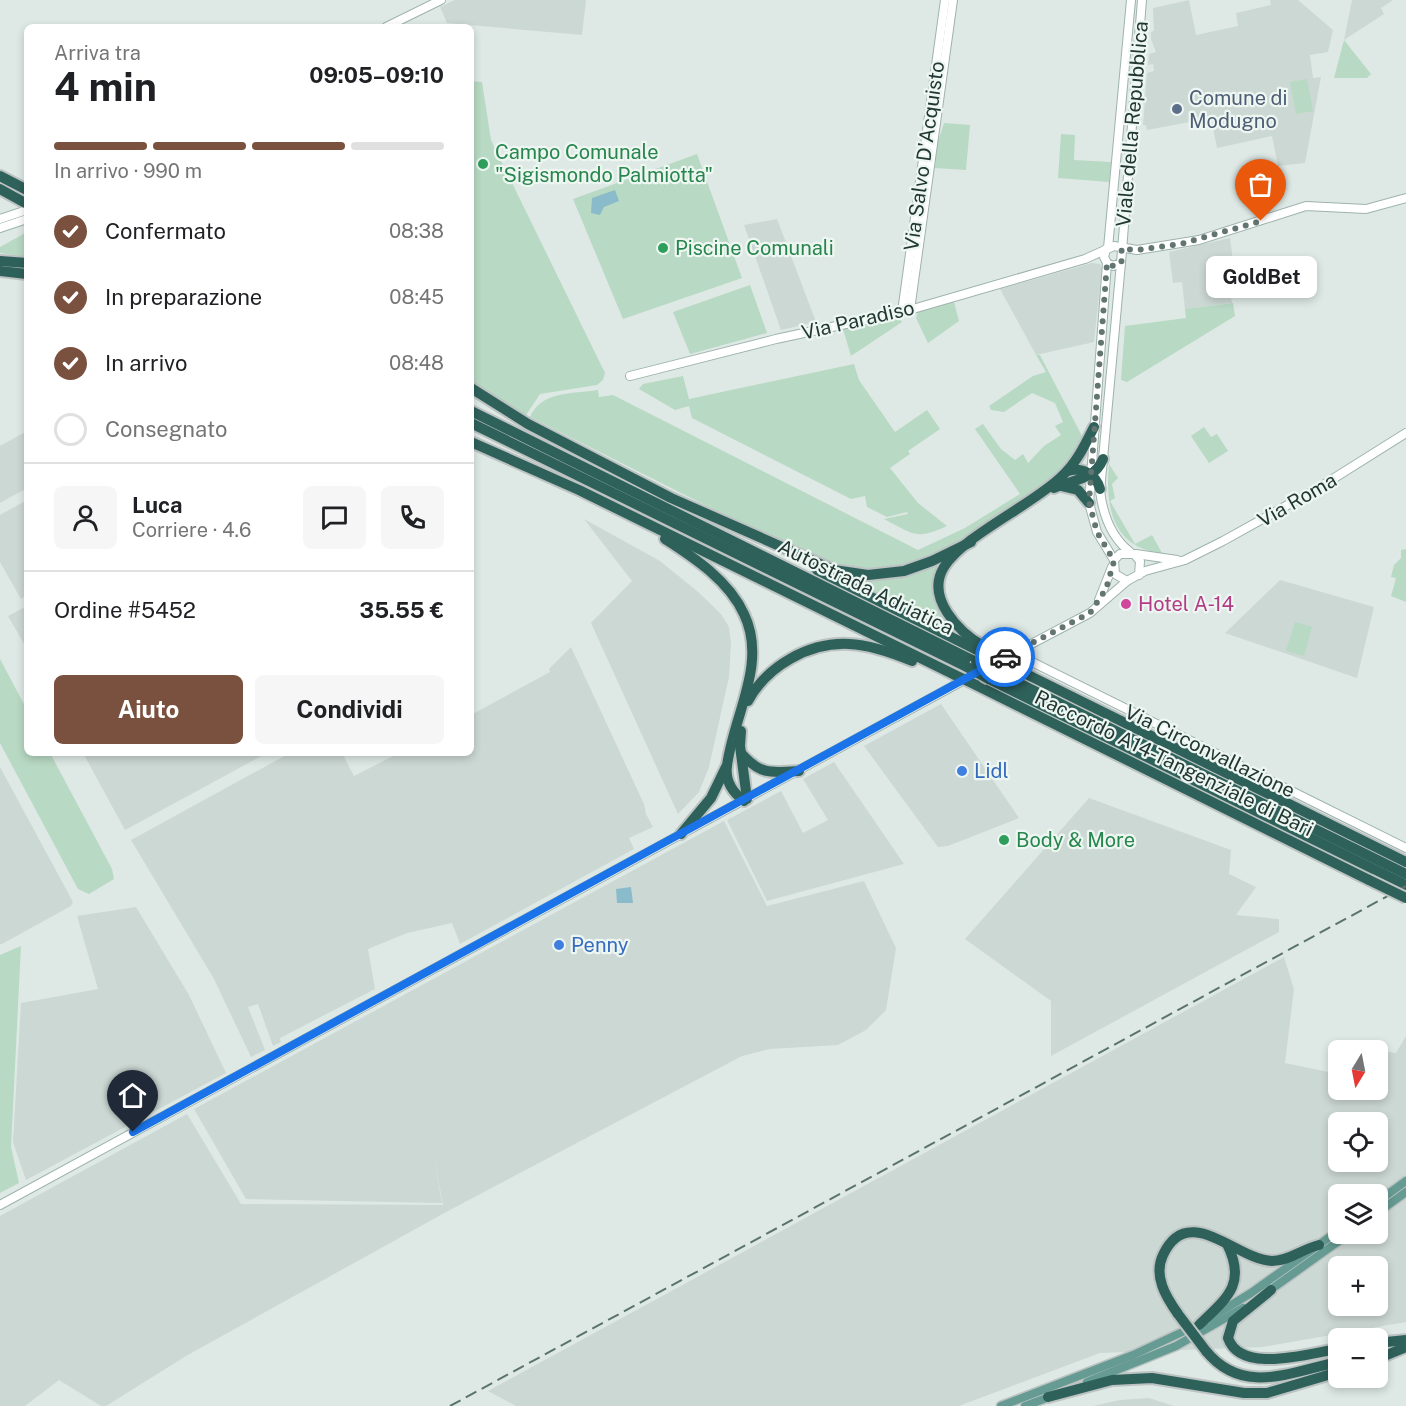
<!DOCTYPE html>
<html lang="it">
<meta charset="utf-8">
<style>
body{margin:0;font-family:"Public Sans",sans-serif;background:#f6f6f6;color:#202124;height:100vh;display:flex;flex-direction:column;font-size:22px;white-space:nowrap}
*{box-sizing:border-box;margin:0}
p{font-size:20px;color:#757577}
.icon{flex:none;width:33px;height:33px;fill:none;stroke:currentColor;stroke-width:2;stroke-linecap:round;stroke-linejoin:round}
.map{position:relative;flex:1;overflow:hidden}
.details{position:absolute;left:24px;top:24px;width:450px;height:732px;display:flex;flex-direction:column;background:#fff;border-radius:9px;box-shadow:0 3px 9px #0003}
.details>*{flex:none}
.needle{width:39px;rotate:190deg}
.fabs{position:absolute;left:1328px;top:1040px;display:grid;gap:12px}
.fabs a{display:grid;place-items:center;width:60px;height:60px;border-radius:9px;background:#fff;box-shadow:0 3px 9px #0003;font-size:30px}
.pin{position:absolute;display:grid;place-items:center;width:51px;height:51px;color:#fff;margin:-62px -26px;border-radius:50% 50% 50% 0;rotate:-45deg;box-shadow:0 0 6px #0007}
.pin .icon{rotate:45deg}
.courier{position:absolute;display:grid;place-items:center;width:60px;height:60px;margin:-30px;border:4px solid #1a73e8;border-radius:50%;background:#fff;color:#222;box-shadow:0 2px 8px #0007}
.bubble{position:absolute;height:42px;border-radius:9px;background:#fff;box-shadow:0 3px 9px #0003;font-size:20px;font-weight:700;line-height:42px;text-align:center}
.summary em{font-style:normal;font-weight:700}
.summary div{display:flex;flex-direction:column-reverse}
.summary{display:flex;align-items:center;justify-content:space-between;height:102px;padding:0 30px}
h1{font-size:39px;font-weight:700;line-height:45px}
.bar{display:grid;grid-template-columns:repeat(4,1fr);gap:9px 6px;align-content:center;height:72px;padding:0 30px}
.bar i{height:8px;border-radius:4px;background:#e0e0e0}
.bar .on{background:#7a503e}
.bar p{grid-column:span 4}
.line{display:flex;align-items:center;gap:15px;padding:0 30px;border-top:2px solid #e0e0e0}
.line div{flex:1}
.round{display:grid;place-items:center;flex:none;width:63px;height:63px;border-radius:9px;background:#f6f6f6}
ol{padding:0 30px;list-style:none}
li{display:flex;align-items:center;gap:18px;height:66px}
li p{margin-inline-start:auto}
li .icon{padding:6px;border-radius:50%;background:#7a503e;color:#fff;stroke-width:4}
li:last-child{color:#757577}
li i{width:33px;height:33px;border:3px solid #e0e0e0;border-radius:50%}
.button{display:flex;gap:12px;margin-top:auto;padding:12px 30px}
.button a{flex:1;height:69px;border-radius:9px;background:#7a503e;color:#fff;font-size:24px;font-weight:700;line-height:69px;text-align:center}
.button a+a{background:#f6f6f6;color:#202124}
.map>svg:first-child{display:block}
</style>
<div class="map">
<svg width="1406" height="1406" viewBox="0 0 1406 1406">
<rect width="100%" height="100%" fill="#dee9e5"/>
<g fill="#ccd8d4" fill-rule="evenodd">
<path d="M455,0H586L582,35L447,23L440,7Z"/>
<path d="M1189,0L1196,35L1238,26L1236,13L1271,5L1270,0H1298L1333,30L1328,52L1310,55L1313,78L1321,77L1305,163L1278,166L1272,136L1217,148L1211,118L1147,130L1146,125H1143L1147,73L1154,71L1153,64L1148,65L1149,54L1156,52L1151,39V32L1154,31L1153,8Z"/>
<path d="M1352,0H1393L1381,8L1384,14L1344,40Z"/>
<path d="M777,219L816,322L781,330L744,225Z"/>
<path d="M1230,238L1235,277H1238L1239,285L1229,287L1232,303L1185,309L1182,282L1173,283L1169,252Z"/>
<path d="M1092,263L1100,264L1102,268L1094,342L1036,355L1000,289Z"/>
<path d="M27,431V488L0,503V446Z"/>
<path d="M27,500V595L21,599L0,562V515Z"/>
<path d="M584,519L660,561L697,591L721,614L729,627L731,643L729,677L709,767L699,792L678,814L591,623L632,581Z"/>
<path d="M1280,580L1374,607L1357,678L1225,633Z"/>
<path d="M27,606V649L8,616Z"/>
<path d="M571,647L644,804L646,814L653,827L629,838L634,849L460,944L452,923L407,933L368,949L375,989L280,1038L281,1042L273,1046L258,1004L248,1007L265,1050L251,1057L214,979L131,840L290,753H342L354,776L399,753H471V715L550,672L549,669Z"/>
<path d="M941,704L1019,818L948,846L938,847L864,746Z"/>
<path d="M83,753H267L125,830Z"/>
<path d="M834,762L904,864L767,901L727,820L781,791L803,833L828,820L803,779Z"/>
<path d="M0,767L73,902L71,906L2,944H0Z"/>
<path d="M1089,798L1231,850L1229,874L1256,887L1236,915L1279,919V932L1051,1056V1001L965,939Z"/>
<path d="M724,821L767,906L864,881L896,948L886,1010L866,1030L838,1045L770,1049L742,1056L448,1211L186,1356L106,1406H101L59,1380L25,1406H0V1216L187,1114L241,1204L443,1205L433,1152L442,1203L246,1199L194,1109Z"/>
<path d="M136,907L189,995L226,1073L26,1180L13,1142L21,1003L98,989L77,916Z"/>
<path d="M1284,957L1294,989L1285,1063L1338,1074V1089H1377V1076L1388,1052L1396,1053L1406,1036V1322L1263,1347L1100,1353L959,1406H516L488,1391ZM1338,1122H1377V1161H1338ZM1338,1194H1377V1233H1338ZM1338,1266H1377V1305H1338Z"/>
<path d="M1149,1398L1174,1406H1093L1120,1400Z"/>
</g>
<g fill="#b8d9c3">
<path d="M1344,40L1371,74L1367,78H1334Z"/>
<path d="M1307,79L1313,111L1296,114L1290,82Z"/>
<path d="M471,81L482,82L491,140L605,373L603,380L597,385L540,394L526,415L471,382Z"/>
<path d="M944,123L970,125L966,170L935,168L937,145Z"/>
<path d="M1061,134L1075,135L1074,160L1111,162L1109,182L1058,178Z"/>
<path d="M697,154L742,278L623,319L573,199Z"/>
<path d="M27,232V257L0,253V247Z"/>
<path d="M750,285L767,333L690,354L673,312Z"/>
<path d="M954,302L959,321L928,343L916,318L918,312Z"/>
<path d="M1233,303L1235,316L1127,382L1121,380L1125,326L1186,318L1185,309Z"/>
<path d="M898,317L902,322L851,356L843,329Z"/>
<path d="M1036,355H1040L1081,434L1083,444L1065,469L969,538L920,563L871,572L820,563L530,417C541,391 572,394 598,390L599,397L613,395L918,550L965,528L1020,494L975,429L983,424L1001,449L1015,460L1023,454L1028,463L1044,446L1061,435L1055,426L1063,422L1055,403L1032,393L1004,412L991,410L989,406L1033,376L1046,372Z"/>
<path d="M854,364L859,380L895,432L927,410L940,429L908,451L910,454L890,468L918,503L947,526C916,540 915,535 884,519L908,514L907,512L887,517L867,507L865,496L851,499L692,418L689,406L675,410L639,389L643,384L683,376L689,399Z"/>
<path d="M1204,427L1211,437L1217,434L1228,451L1209,463L1191,436Z"/>
<path d="M1109,464L1118,478L1112,484L1115,498L1110,501L1135,544L1152,535L1162,553C1112,548 1105,506 1109,464Z"/>
<path d="M1406,549V602L1391,596L1396,578L1391,577L1394,565L1401,558V550Z"/>
<path d="M937,566L936,585L951,628L854,581V578L902,575Z"/>
<path d="M1295,622L1312,627L1304,656L1286,651Z"/>
<path d="M0,659L27,710V753H50L112,869L114,879L89,894L78,889L0,743Z"/>
<path d="M21,946L11,1147L19,1183L0,1193V955Z"/>
</g>
<g fill="#89bbcb">
<path d="M615,190L619,201L604,207L600,215L591,213L592,198Z"/>
<path d="M631,887L633,903H617L616,889Z"/>
</g>
<g fill="none" stroke-linecap="round" stroke-linejoin="round">
<defs>
<g id="secondary">
<path d="M386,27L441,0"/>
<path d="M0,219L27,210"/>
<path d="M0,228L27,219"/>
<path d="M1108,248L1131,0"/>
<path d="M1106,249L1104,257L1107,263L1113,266L1121,263L1142,0"/>
<path d="M1107,263L1089,503L1097,532L1114,560"/>
<path d="M1121,263L1100,491C1103,515 1111,537 1130,552"/>
<path d="M910,310L953,0"/>
<path d="M902,312L945,0"/>
<path d="M630,376L776,339L906,311L1085,259L1114,246L1137,250L1199,240L1306,206L1366,209L1406,198"/>
<path d="M1136,554L1177,560"/>
<path d="M1139,575L1140,561L1134,554H1120L1114,560L1115,574L1127,581L1145,571L1185,560L1223,541L1320,487L1406,433"/>
<path d="M1099,600L1112,567"/>
<path d="M1014,653L1406,848"/>
<path d="M984,669L1090,613L1127,581"/>
<path d="M0,1205L966,679"/>
</g>
<g id="primary">
<path d="M1377,1202L1406,1181"/>
<path d="M1377,1213L1406,1192"/>
<path d="M1266,1293L1350,1233"/>
<path d="M1210,1318L1251,1293L1338,1231"/>
<path d="M1087,1382L1176,1346L1243,1308"/>
<path d="M1001,1406L1133,1355L1193,1327"/>
<path d="M1025,1406L1052,1396"/>
</g>
<g id="highway">
<path d="M0,176L27,190"/>
<path d="M0,189L27,204"/>
<path d="M0,261L27,263"/>
<path d="M0,271L27,274"/>
<path d="M471,388L528,424L671,498L834,570L868,575L904,571L932,561L971,542"/>
<path d="M471,411L976,662"/>
<path d="M471,423L967,667"/>
<path d="M471,442L579,490L955,675"/>
<path d="M1068,471C1082,467 1096,474 1100,489"/>
<path d="M1061,486L1078,490L1089,503"/>
<path d="M1054,488C1073,479 1094,481 1103,459"/>
<path d="M665,539C695,558 729,581 744,614C768,664 733,716 727,766C725,780 732,792 744,801"/>
<path d="M817,570L987,655"/>
<path d="M983,646C959,632 925,598 944,567C963,536 1032,505 1061,477C1076,464 1085,445 1094,427"/>
<path d="M1012,667L1406,862"/>
<path d="M1000,674L1406,874"/>
<path d="M989,679L1406,885"/>
<path d="M976,685L1369,880"/>
<path d="M748,701C767,666 809,642 849,644C871,645 893,653 912,661"/>
<path d="M741,731L740,746L747,799"/>
<path d="M741,753C760,775 771,773 799,771"/>
<path d="M681,834L711,798L726,767"/>
<path d="M1271,1290L1233,1321L1228,1338C1241,1375 1309,1353 1338,1349"/>
<path d="M1178,1314C1166,1297 1153,1276 1163,1255C1188,1201 1237,1260 1272,1261C1289,1261 1302,1249 1319,1245"/>
<path d="M1199,1325C1227,1298 1247,1284 1227,1244"/>
<path d="M1377,1343L1406,1340"/>
<path d="M1206,1351C1243,1396 1290,1372 1338,1362"/>
<path d="M1377,1359L1406,1347"/>
<path d="M1048,1397L1112,1380L1152,1378L1244,1393H1267L1338,1372"/>
</g>
</defs>
<use href="#secondary" stroke="#9eb3ad" stroke-width="10"/>
<use href="#primary" stroke="#bcc3c2" stroke-width="11"/>
<use href="#highway" stroke="#bcc3c2" stroke-width="14"/>
<use href="#secondary" stroke="#fff" stroke-width="8"/>
<use href="#primary" stroke="#659b92" stroke-width="8"/>
<use href="#highway" stroke="#2f615b" stroke-width="10"/>
<path stroke="#5b736e" stroke-width="2" stroke-dasharray="12 6" stroke-linecap="butt" d="M450,1406L1406,886"/>
<defs>
<g id="highway-bridge">
<path d="M993,651L1019,664"/>
<path d="M976,662L1000,674"/>
<path d="M967,667L989,679"/>
<path d="M955,675L976,685"/>
<path d="M1369,880L1406,898"/>
<path d="M1178,1314L1206,1351"/>
</g>
</defs>
<use href="#highway-bridge" stroke="#bcc3c2" stroke-width="14" stroke-linecap="butt"/>
<use href="#highway-bridge" stroke="#2f615b" stroke-width="10"/>
</g>
<g fill="none" stroke-linecap="round" stroke-linejoin="round">
<path stroke="#637571" stroke-width="6" stroke-dasharray="0 10.8" d="M1005,657L1090,613L1106,589L1114,561L1097,532L1089,502L1107,263L1113,266L1121,263L1123,255L1121,249L1137,250L1181,244L1261,221"/>
<path stroke="#1a73e8" stroke-width="8" d="M133,1132L1005,657"/>
</g>
<circle fill="#5c6f8a" stroke="#eef6f2" stroke-width="2" cx="1177" cy="109" r="6"/>
<g fill="#2e9e5b" stroke="#eef6f2" stroke-width="2">
<circle cx="483" cy="164" r="6"/>
<circle cx="663" cy="248" r="6"/>
<circle cx="1004" cy="840" r="6"/>
</g>
<circle fill="#d1479c" stroke="#eef6f2" stroke-width="2" cx="1126" cy="604" r="6"/>
<g fill="#3f7fe0" stroke="#eef6f2" stroke-width="2">
<circle cx="962" cy="771" r="6"/>
<circle cx="559" cy="945" r="6"/>
</g>
<g text-anchor="middle" dominant-baseline="central" stroke-width="4.5" stroke-linejoin="round" paint-order="stroke">
<g font-size="20" fill="#4e5e75" stroke="#eef6f2" text-anchor="start">
<text x="1189" y="98">Comune di<tspan x="1189" dy="23">Modugno</tspan></text>
</g>
<g font-size="20" fill="#213733" stroke="#eef6f2">
<text transform="translate(1132 124) rotate(-85)">Viale della Repubblica</text>
<text transform="translate(924 156) rotate(-82)">Via Salvo D'Acquisto</text>
<text transform="translate(858 320) rotate(-13)">Via Paradiso</text>
<text transform="translate(1297 500) rotate(-30)">Via Roma</text>
<text transform="translate(866 587) rotate(26)">Autostrada Adriatica</text>
<text transform="translate(1210 751) rotate(26)">Via Circonvallazione</text>
<text transform="translate(1174 763) rotate(26)">Raccordo A14-Tangenziale di Bari</text>
</g>
<g font-size="20" fill="#27864d" stroke="#eef6f2" text-anchor="start">
<text x="495" y="152">Campo Comunale<tspan x="495" dy="23">"Sigismondo Palmiotta"</tspan></text>
<text x="675" y="248">Piscine Comunali</text>
<text x="1016" y="840">Body &amp; More</text>
</g>
<g font-size="20" fill="#b23c85" stroke="#eef6f2" text-anchor="start">
<text x="1138" y="604">Hotel A-14</text>
</g>
<g font-size="20" fill="#366cbe" stroke="#eef6f2" text-anchor="start">
<text x="974" y="771">Lidl</text>
<text x="571" y="945">Penny</text>
</g>
</g>
</svg>
<div class="fabs">
<a><svg class="needle" viewBox="-14 -14 28 28"><path d="M0-13l5 13h-10z" fill="#e53935"/><path d="M0 13l5-13h-10z" fill="#757577"/></svg></a>
<a><svg class="icon" aria-label="locate" viewBox="0 0 24 24"><circle cx="12" cy="12" r="6"/><path d="M12 2v4M12 18v4M2 12h4M18 12h4"/></svg></a>
<a><svg class="icon" aria-label="layers" viewBox="0 0 24 24"><path d="M12 4l9 5-9 5-9-5zM3 14l9 5 9-5"/></svg></a>
<a>+</a>
<a>−</a>
</div>
<div class="pin" style="left:1261px;top:221px;background:#ea580c"><svg class="icon" aria-label="bag" viewBox="0 0 24 24"><path d="M5 8h14l-1 12H6zM9 8a3 3 0 0 1 6 0"/></svg></div>
<div class="pin" style="left:133px;top:1132px;background:#1f2937"><svg class="icon" aria-label="home" viewBox="0 0 24 24"><path d="M3 11l9-7 9 7M6 9v11h12V9"/></svg></div>
<div class="courier" style="left:1005px;top:657px"><svg class="icon" aria-label="car" viewBox="0 0 24 24"><path d="M5 17H2v-5l4-1 3-4h7l3 4 3 1v5h-3M9 17h6M6 11h13"/><circle cx="7" cy="17" r="2"/><circle cx="17" cy="17" r="2"/></svg></div>
<div class="bubble" style="left:1206px;top:256px;width:111px">GoldBet</div>
<section class="details">
<div class="summary"><div><h1>4 min</h1><p>Arriva tra</p></div><em>09:05–09:10</em></div>
<div class="bar"><i class="on"></i><i class="on"></i><i class="on"></i><i></i><p>In arrivo · 990 m</p></div>
<ol>
<li><svg class="icon" aria-label="check" viewBox="0 0 24 24"><path d="M5 12l5 5 9-10"/></svg>Confermato<p>08:38</p></li>
<li><svg class="icon" aria-label="check" viewBox="0 0 24 24"><path d="M5 12l5 5 9-10"/></svg>In preparazione<p>08:45</p></li>
<li><svg class="icon" aria-label="check" viewBox="0 0 24 24"><path d="M5 12l5 5 9-10"/></svg>In arrivo<p>08:48</p></li>
<li><i></i>Consegnato</li>
</ol>
<div class="line" style="height:108px"><a class="round"><svg class="icon" aria-label="person" viewBox="0 0 24 24"><circle cx="12" cy="8" r="4"/><path d="M4 21q1-7 8-7t8 7"/></svg></a><div><b>Luca</b><p>Corriere · 4.6</p></div><a class="round"><svg class="icon" aria-label="chat" viewBox="0 0 24 24"><path d="M4 5h16v11H9l-5 4z"/></svg></a><a class="round"><svg class="icon" aria-label="phone" viewBox="0 0 24 24"><path d="M5 4h4l2 5-3 2q2 4 5 5l2-3 5 2v4C11 20 4 13 5 4z"/></svg></a></div>
<div class="line" style="height:78px"><div>Ordine #5452</div><b>35.55 €</b></div>
<div class="button"><a>Aiuto</a><a>Condividi</a></div>
</section>
</div>
